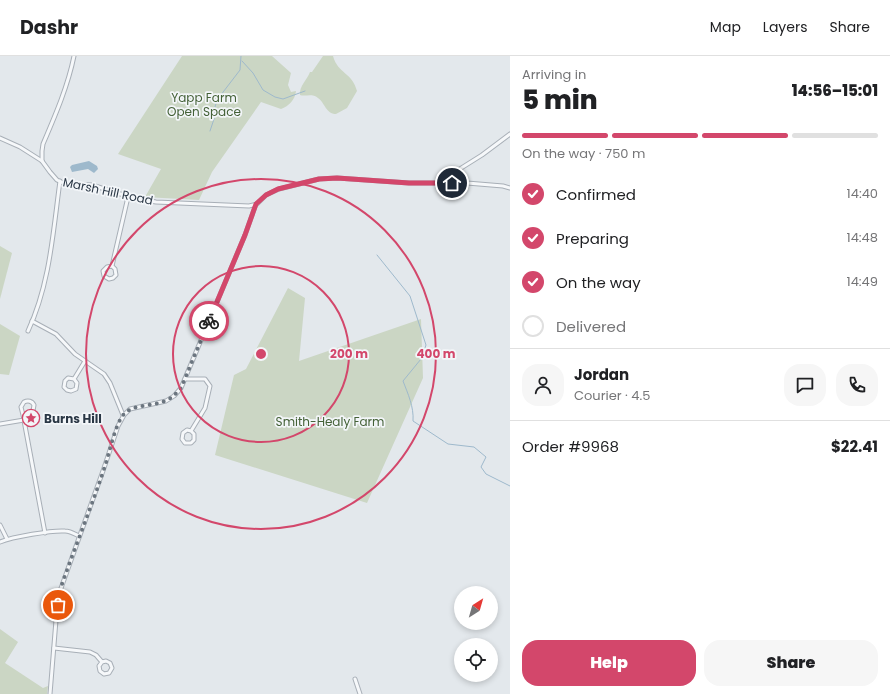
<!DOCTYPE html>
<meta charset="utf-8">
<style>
body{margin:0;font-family:Poppins,sans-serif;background:#f6f6f6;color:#202124;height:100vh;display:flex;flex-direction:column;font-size:15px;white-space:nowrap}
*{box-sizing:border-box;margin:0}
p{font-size:13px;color:#757577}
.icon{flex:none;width:22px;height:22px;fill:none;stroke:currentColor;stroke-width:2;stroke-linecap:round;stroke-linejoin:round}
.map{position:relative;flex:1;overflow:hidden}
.details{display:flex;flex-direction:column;background:#fff;width:380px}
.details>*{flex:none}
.needle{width:26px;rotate:37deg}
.buttons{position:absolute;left:454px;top:530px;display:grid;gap:8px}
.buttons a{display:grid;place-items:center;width:44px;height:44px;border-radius:50%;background:#fff;box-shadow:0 2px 6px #0003;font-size:20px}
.pin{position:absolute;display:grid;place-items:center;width:34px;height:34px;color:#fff;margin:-17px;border:2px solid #fff;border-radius:50%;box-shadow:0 1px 4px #0007}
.courier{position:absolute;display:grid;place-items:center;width:40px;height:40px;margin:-20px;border:3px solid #d3476b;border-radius:50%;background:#fff;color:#222;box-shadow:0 1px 5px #0007}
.summary em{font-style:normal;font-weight:800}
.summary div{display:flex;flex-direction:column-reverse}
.summary{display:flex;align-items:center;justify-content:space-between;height:68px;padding:0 12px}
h1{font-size:26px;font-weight:800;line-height:30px}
.bar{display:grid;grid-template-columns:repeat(4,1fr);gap:6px 4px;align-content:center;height:48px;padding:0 12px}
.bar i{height:5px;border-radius:3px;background:#e0e0e0}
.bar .active{background:#d3476b}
.bar p{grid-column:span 4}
.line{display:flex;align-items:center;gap:10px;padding:0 12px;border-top:1px solid #e0e0e0}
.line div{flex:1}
.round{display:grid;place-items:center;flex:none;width:42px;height:42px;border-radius:16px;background:#f6f6f6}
ol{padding:0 12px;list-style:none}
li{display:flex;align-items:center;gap:12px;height:44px}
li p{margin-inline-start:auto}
li .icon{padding:4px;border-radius:50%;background:#d3476b;color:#fff;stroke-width:4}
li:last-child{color:#757577}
li i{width:22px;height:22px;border:2px solid #e0e0e0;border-radius:50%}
.cta{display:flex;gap:8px;margin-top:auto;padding:8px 12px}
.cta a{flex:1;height:46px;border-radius:16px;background:#d3476b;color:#fff;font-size:16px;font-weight:800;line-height:46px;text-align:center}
.cta a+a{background:#f6f6f6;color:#202124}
header{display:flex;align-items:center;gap:24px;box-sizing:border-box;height:56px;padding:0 20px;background:#fff;border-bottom:1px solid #e0e0e0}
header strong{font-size:19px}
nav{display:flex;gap:22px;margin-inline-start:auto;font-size:14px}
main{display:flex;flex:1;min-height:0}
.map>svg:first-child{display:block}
</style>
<header>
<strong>Dashr</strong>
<nav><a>Map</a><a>Layers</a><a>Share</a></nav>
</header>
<main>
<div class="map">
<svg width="510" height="638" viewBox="0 0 510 638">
<rect width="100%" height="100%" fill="#e3e8ec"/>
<g fill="#cbd6c4">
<path d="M182,0H272L291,17L288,29L291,36L296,35C295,44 289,50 281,53L261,46L212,116L199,144L145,141L161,113L118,98Z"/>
<path d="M323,0H333C338,18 352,16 357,35L347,52L336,58C326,58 325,47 318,42C312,37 305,41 300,39C299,30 307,24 310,16H312Z"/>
<path d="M0,190L12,197L0,243Z"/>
<path d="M288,232L305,242L299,305L421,263L423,322L367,447L215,399L234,319L246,313Z"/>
<path d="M0,268L20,280L9,319L0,318Z"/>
<path d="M0,573L18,586L5,607L43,632L48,630L47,638H0Z"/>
</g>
<path fill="#9eb9cc" d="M89,105L97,110L98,113L94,117L88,113L72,116L70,111L72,109Z"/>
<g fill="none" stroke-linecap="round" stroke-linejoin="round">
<g stroke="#9eb9cc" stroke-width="1">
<path d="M242,5L253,17L263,34L275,41L283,43L305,35"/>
<path d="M210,75L215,60V51L217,44L240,14L241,0"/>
<path d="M377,199L410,240L426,289L421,303L403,325C408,338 414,351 413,365L448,388L474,391L486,401L481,411L486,418L510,430"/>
</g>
<defs>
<g id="minor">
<path d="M0,82L20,91L42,105L50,116L57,124L65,128L92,129L133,142L156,146L249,150L257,148L266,139L279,133L319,123L337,122L409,127H467L503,130L510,132"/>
<path d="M42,105V95L43,88C55,60 68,30 74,0"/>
<path d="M439,126L482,99L510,78"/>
<path d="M112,210L107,211L103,215L104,220L109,223L113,222L116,219L115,213L112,210L128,141"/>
<path d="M32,265L56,278L75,298L104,318L110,327L123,359"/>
<path d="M28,275C50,228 53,176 60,125"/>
<path d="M74,323L77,327L76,333L71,335L67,334L64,331L65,325L68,322L74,323L85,305"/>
<path d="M185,323H205L210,330L205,352L191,375L194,378V384L191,387H185L182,383L183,377L187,374L191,375"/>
<path d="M23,359L30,357L33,355L34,349C32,345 28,344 24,346L21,351L23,359L45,477"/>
<path d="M0,368L24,364"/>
<path d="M0,469L7,483"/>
<path d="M0,486C12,481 52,474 65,475C70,475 75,478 79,480"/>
<path d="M54,592L90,596L96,599L102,606L106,605L110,607L112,612L109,617L104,618L100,615L99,610L102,606"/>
<path d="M355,623L360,638"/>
<path d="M50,638L57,552L60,535L104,412L118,370L124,359L130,353L166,345L174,340L181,332L245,179L256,148"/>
</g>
</defs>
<use href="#minor" stroke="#a8afb7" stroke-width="5"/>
<use href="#minor" stroke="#f6f8fa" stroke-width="3"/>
</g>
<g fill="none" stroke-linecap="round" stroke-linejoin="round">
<path stroke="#6b757f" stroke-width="4" stroke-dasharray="0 7.2" d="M58,549L61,531C75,491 91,452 104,413C109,399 115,368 124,358C135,347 154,351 167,344C173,341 177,337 181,332L209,265"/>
<path stroke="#d3476b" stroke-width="5" d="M209,265L245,179L256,148L266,139L278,133L319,123L337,122L409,127H452"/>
</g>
<g fill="none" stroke="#d3476b" stroke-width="2">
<circle cx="261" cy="298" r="88"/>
<circle cx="261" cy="298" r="175"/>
</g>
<defs>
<symbol id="sight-ring" viewBox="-11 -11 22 22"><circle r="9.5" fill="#f3f6f9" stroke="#d3476b" stroke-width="1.5"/><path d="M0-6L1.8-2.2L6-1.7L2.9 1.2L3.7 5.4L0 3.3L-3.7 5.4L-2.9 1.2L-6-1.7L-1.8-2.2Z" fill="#d3476b"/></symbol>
</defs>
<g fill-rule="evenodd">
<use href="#sight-ring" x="21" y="352" width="20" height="20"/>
</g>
<g text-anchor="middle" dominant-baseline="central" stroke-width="3.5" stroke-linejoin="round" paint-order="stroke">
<g font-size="12" fill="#446137" stroke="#f3f6f9">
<text x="204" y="41">Yapp Farm<tspan x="204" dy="14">Open Space</tspan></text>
<text x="330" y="365">Smith-Healy Farm</text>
</g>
<g font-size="12" fill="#2a3745" stroke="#f3f6f9">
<text transform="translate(108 135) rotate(12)">Marsh Hill Road</text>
</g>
<g font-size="12" font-weight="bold" fill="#2a3745" stroke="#f3f6f9" text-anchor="start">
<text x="44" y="362">Burns Hill</text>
</g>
</g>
<circle cx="261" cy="298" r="6" fill="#d3476b" stroke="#f3f6f9" stroke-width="2"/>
<g font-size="12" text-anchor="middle" font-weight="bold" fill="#d3476b" stroke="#f3f6f9" stroke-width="3.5" stroke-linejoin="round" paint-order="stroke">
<text x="349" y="302">200 m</text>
<text x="436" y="302">400 m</text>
</g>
</svg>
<div class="buttons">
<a><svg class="needle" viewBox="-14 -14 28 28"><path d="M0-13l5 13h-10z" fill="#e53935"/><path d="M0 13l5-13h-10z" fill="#757577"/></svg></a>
<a><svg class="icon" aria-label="locate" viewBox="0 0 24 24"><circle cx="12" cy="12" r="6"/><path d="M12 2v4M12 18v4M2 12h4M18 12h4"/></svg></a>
</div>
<div class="pin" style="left:58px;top:549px;background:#ea580c"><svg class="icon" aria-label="bag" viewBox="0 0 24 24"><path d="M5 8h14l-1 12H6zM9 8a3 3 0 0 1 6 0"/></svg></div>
<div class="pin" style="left:452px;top:127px;background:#1f2937"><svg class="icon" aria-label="home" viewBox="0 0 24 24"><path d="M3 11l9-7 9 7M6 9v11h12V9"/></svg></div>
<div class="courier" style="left:209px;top:265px"><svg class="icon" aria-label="bike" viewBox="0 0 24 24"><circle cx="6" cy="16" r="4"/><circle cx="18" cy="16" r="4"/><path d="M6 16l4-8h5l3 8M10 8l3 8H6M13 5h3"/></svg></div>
</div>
<section class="details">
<div class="summary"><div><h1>5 min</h1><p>Arriving in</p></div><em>14:56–15:01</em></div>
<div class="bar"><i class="active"></i><i class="active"></i><i class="active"></i><i></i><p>On the way · 750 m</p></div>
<ol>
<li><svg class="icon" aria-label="check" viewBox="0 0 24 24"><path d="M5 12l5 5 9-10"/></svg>Confirmed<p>14:40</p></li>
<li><svg class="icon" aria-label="check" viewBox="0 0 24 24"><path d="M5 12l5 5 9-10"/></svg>Preparing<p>14:48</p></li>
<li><svg class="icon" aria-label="check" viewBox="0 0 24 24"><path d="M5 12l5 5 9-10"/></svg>On the way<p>14:49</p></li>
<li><i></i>Delivered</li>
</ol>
<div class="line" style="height:72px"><a class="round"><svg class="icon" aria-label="person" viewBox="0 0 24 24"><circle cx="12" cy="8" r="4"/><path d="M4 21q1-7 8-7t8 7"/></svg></a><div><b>Jordan</b><p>Courier · 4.5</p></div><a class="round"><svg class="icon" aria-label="chat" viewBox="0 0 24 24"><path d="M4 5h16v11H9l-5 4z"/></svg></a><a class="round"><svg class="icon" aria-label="phone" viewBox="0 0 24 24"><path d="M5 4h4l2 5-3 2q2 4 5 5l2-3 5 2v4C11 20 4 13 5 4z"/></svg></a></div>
<div class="line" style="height:52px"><div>Order #9968</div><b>$22.41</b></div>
<div class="cta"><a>Help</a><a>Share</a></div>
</section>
</main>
